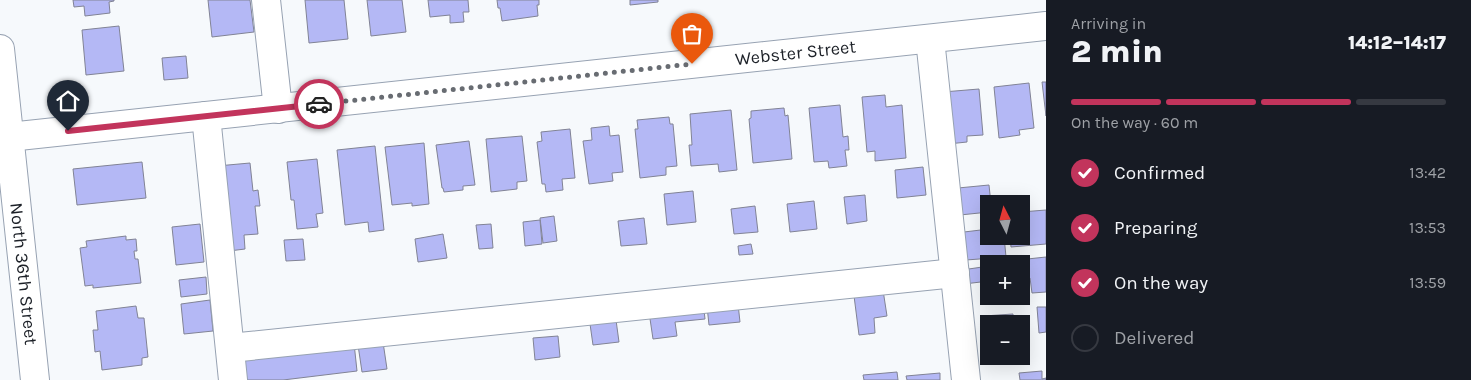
<!DOCTYPE html>
<meta charset="utf-8">
<style>
body{margin:0;font-family:Karla,sans-serif;background:#20242c;color:#f1f3f6;height:100vh;display:flex;flex-direction:column;font-size:19px;white-space:nowrap}
*{box-sizing:border-box;margin:0}
p{font-size:16px;color:#9ea1a6}
.icon{flex:none;width:28px;height:28px;fill:none;stroke:currentColor;stroke-width:2;stroke-linecap:round;stroke-linejoin:round}
.map{position:relative;flex:1;overflow:hidden}
.side{display:flex;flex-direction:column;background:#171b24;width:425px}
.side>*{flex:none}
.needle{width:32px;rotate:354deg}
.controls{position:absolute;left:980px;top:195px;display:grid;gap:10px}
.controls a{display:grid;place-items:center;width:50px;height:50px;border-radius:0px;background:#171b24;box-shadow:0 5px 20px #0002;font-size:25px}
.pin{position:absolute;display:grid;place-items:center;width:42px;height:42px;color:#fff;margin:-51px -21px;border-radius:50% 50% 50% 0;rotate:-45deg;box-shadow:0 0 5px #0007}
.pin .icon{rotate:45deg}
.courier{position:absolute;display:grid;place-items:center;width:50px;height:50px;margin:-25px;border:4px solid #c2345c;border-radius:50%;background:#fff;color:#222;box-shadow:0 1px 6px #0007}
.headline em{font-style:normal;font-weight:800}
.headline div{display:flex;flex-direction:column-reverse}
.headline{display:flex;align-items:center;justify-content:space-between;height:85px;padding:0 25px}
h1{font-size:32px;font-weight:800;line-height:38px}
.bar{display:grid;grid-template-columns:repeat(4,1fr);gap:8px 5px;align-content:center;height:60px;padding:0 25px}
.bar i{height:6px;border-radius:4px;background:#363941}
.bar .on{background:#c2345c}
.bar p{grid-column:span 4}
ol{padding:0 25px;list-style:none}
li{display:flex;align-items:center;gap:15px;height:55px}
li p{margin-inline-start:auto}
li .icon{padding:5px;border-radius:50%;background:#c2345c;color:#fff;stroke-width:4}
li:last-child{color:#9ea1a6}
li i{width:28px;height:28px;border:2px solid #363941;border-radius:50%}
main{display:flex;flex:1;min-height:0}
.map>svg:first-child{display:block}
</style>
<main>
<div class="map">
<svg width="1046" height="380" viewBox="0 0 1046 380">
<rect width="100%" height="100%" fill="#f6f9fc"/>
<g fill="#b4b8f5" stroke="#818395">
<path d="M73,0H114V1L109,2L110,13L85,16L84,6L74,7Z"/>
<path d="M208,0H250L254,32L212,37Z"/>
<path d="M305,0H344L348,39L309,43Z"/>
<path d="M367,0H402L406,32L371,36Z"/>
<path d="M428,0H468L469,12H463L464,22L450,23V15L430,17Z"/>
<path d="M497,0H539V5H537L538,16L502,21L500,8H498Z"/>
<path d="M630,0H658V2L630,5Z"/>
<path d="M119,26L124,71L86,75L82,30Z"/>
<path d="M186,56L188,78L164,80L162,58Z"/>
<path d="M1042,82H1046V116Z"/>
<path d="M1029,83L1034,128L1019,130L1020,135L999,138L994,87Z"/>
<path d="M979,89L983,135L967,136V142L948,144L943,92Z"/>
<path d="M885,95L886,107L902,105L906,158L875,161V151L867,152L862,97Z"/>
<path d="M840,105L843,137L848,136L849,150H845L847,166L829,168L828,161L814,162L809,108Z"/>
<path d="M784,108L785,116L788,115L792,159L753,163L749,119L751,118V111Z"/>
<path d="M731,110L737,170L719,172L718,164L691,166L689,145H692L690,114Z"/>
<path d="M669,117L670,124H673L677,166L666,167V175L640,178L635,129H638L637,120Z"/>
<path d="M609,126L610,136L619,135L623,172L612,173L613,181L589,184L583,141L592,140L591,128Z"/>
<path d="M570,129L575,178L562,179L563,190L546,192L545,184H542L537,142L542,141L541,132Z"/>
<path d="M522,136L527,181L517,182V189L491,192L486,139Z"/>
<path d="M469,141L475,185L463,186V190L444,192L443,188H442L436,145Z"/>
<path d="M424,143L429,204L412,206V203L392,205L385,147Z"/>
<path d="M375,146L384,230L369,232L368,222L345,225L337,150Z"/>
<path d="M317,159L323,213L316,214L318,227L297,229L294,200H291L287,162Z"/>
<path d="M142,162L146,198L77,205L73,169Z"/>
<path d="M250,163L253,191L258,190L260,206H255L258,234L244,235L245,249L229,251L217,166Z"/>
<path d="M923,167L926,195L897,198L895,170Z"/>
<path d="M989,185L991,204H989V212L960,215L958,188Z"/>
<path d="M693,191L696,222L667,225L664,194Z"/>
<path d="M865,195L867,221L847,224L844,197Z"/>
<path d="M814,201L817,229L790,232L787,204Z"/>
<path d="M755,206L758,232L734,234L731,209Z"/>
<path d="M1046,210V244L1011,247L1010,236H1021V212Z"/>
<path d="M554,216L557,241L543,243L540,218Z"/>
<path d="M644,218L647,244L621,246L618,221Z"/>
<path d="M540,220L542,244L525,246L523,222Z"/>
<path d="M200,224L204,262L176,265L172,227Z"/>
<path d="M491,224L493,248L479,249L476,225Z"/>
<path d="M989,229V236H1004L1006,257L966,260L964,232Z"/>
<path d="M443,234L447,258L418,262L415,239Z"/>
<path d="M126,236V240L136,239L137,251H134L135,259H138L141,283L93,288V285L85,286L80,248L87,247L86,241Z"/>
<path d="M303,239L305,260L286,261L284,240Z"/>
<path d="M751,244L753,254L739,255L738,246Z"/>
<path d="M1046,257V292L1032,293L1030,278L1021,279V264H1018V260Z"/>
<path d="M989,266V281L964,284L962,270Z"/>
<path d="M206,277L207,294L181,297L179,280Z"/>
<path d="M853,288L883,290L887,316L874,318L875,333L859,335Z"/>
<path d="M210,300L213,331L184,334L181,304Z"/>
<path d="M738,304L740,322L709,325L707,306Z"/>
<path d="M136,306L138,318H144L148,357L142,358V365L102,370L100,351L95,352L93,330H98L96,311Z"/>
<path d="M1037,307H1046V332L1039,333Z"/>
<path d="M704,310L705,319L675,322L677,336L653,339L649,312Z"/>
<path d="M1013,314V324H989V341L986,342L984,316Z"/>
<path d="M616,320L619,342L593,345L590,324Z"/>
<path d="M558,336L560,357L535,360L533,338Z"/>
<path d="M383,342L387,369L362,372L358,345Z"/>
<path d="M354,343L357,371L283,380H240L238,357Z"/>
<path d="M1042,371V379L1046,378V380H1020L1019,373Z"/>
<path d="M897,372L898,380H864L863,375Z"/>
<path d="M940,373V380H907L906,376Z"/>
</g>
<g fill="none" stroke-linecap="round" stroke-linejoin="round">
<defs>
<g id="minor">
<path d="M266,0L278,109"/>
<path d="M930,39L966,380"/>
<path id="s1" d="M0,49L35,380"/>
<path d="M206,116L233,380"/>
<path id="s2" d="M9,137L1046,26"/>
<path d="M230,348L955,273"/>
</g>
</defs>
<use href="#minor" stroke="#97a2b2" stroke-width="30"/>
<use href="#minor" stroke="#fff" stroke-width="28"/>
</g>
<g fill="none" stroke-linecap="round" stroke-linejoin="round">
<path stroke="#686c72" stroke-width="5" stroke-dasharray="0 9" d="M319,104L692,64"/>
<path stroke="#c2345c" stroke-width="6" d="M68,131L319,104"/>
</g>
<g text-anchor="middle" dominant-baseline="central" stroke-width="5" stroke-linejoin="round" paint-order="stroke">
<g font-size="18" fill="#1c2027" stroke="#fff">
<text stroke="none"><textPath href="#s2" startOffset="791">Webster Street</textPath></text>
<text stroke="none"><textPath href="#s1" startOffset="226">North 36th Street</textPath></text>
</g>
</g>
</svg>
<div class="controls">
<a><svg class="needle" viewBox="-14 -14 28 28"><path d="M0-13l5 13h-10z" fill="#e53935"/><path d="M0 13l5-13h-10z" fill="#9ea1a6"/></svg></a>
<a>+</a>
<a>−</a>
</div>
<div class="pin" style="left:692px;top:64px;background:#ea580c"><svg class="icon" aria-label="bag" viewBox="0 0 24 24"><path d="M5 8h14l-1 12H6zM9 8a3 3 0 0 1 6 0"/></svg></div>
<div class="pin" style="left:68px;top:131px;background:#1f2937"><svg class="icon" aria-label="home" viewBox="0 0 24 24"><path d="M3 11l9-7 9 7M6 9v11h12V9"/></svg></div>
<div class="courier" style="left:319px;top:104px"><svg class="icon" aria-label="car" viewBox="0 0 24 24"><path d="M5 17H2v-5l4-1 3-4h7l3 4 3 1v5h-3M9 17h6M6 11h13"/><circle cx="7" cy="17" r="2"/><circle cx="17" cy="17" r="2"/></svg></div>
</div>
<section class="side">
<div class="headline"><div><h1>2 min</h1><p>Arriving in</p></div><em>14:12–14:17</em></div>
<div class="bar"><i class="on"></i><i class="on"></i><i class="on"></i><i></i><p>On the way · 60 m</p></div>
<ol>
<li><svg class="icon" aria-label="check" viewBox="0 0 24 24"><path d="M5 12l5 5 9-10"/></svg>Confirmed<p>13:42</p></li>
<li><svg class="icon" aria-label="check" viewBox="0 0 24 24"><path d="M5 12l5 5 9-10"/></svg>Preparing<p>13:53</p></li>
<li><svg class="icon" aria-label="check" viewBox="0 0 24 24"><path d="M5 12l5 5 9-10"/></svg>On the way<p>13:59</p></li>
<li><i></i>Delivered</li>
</ol>
</section>
</main>
